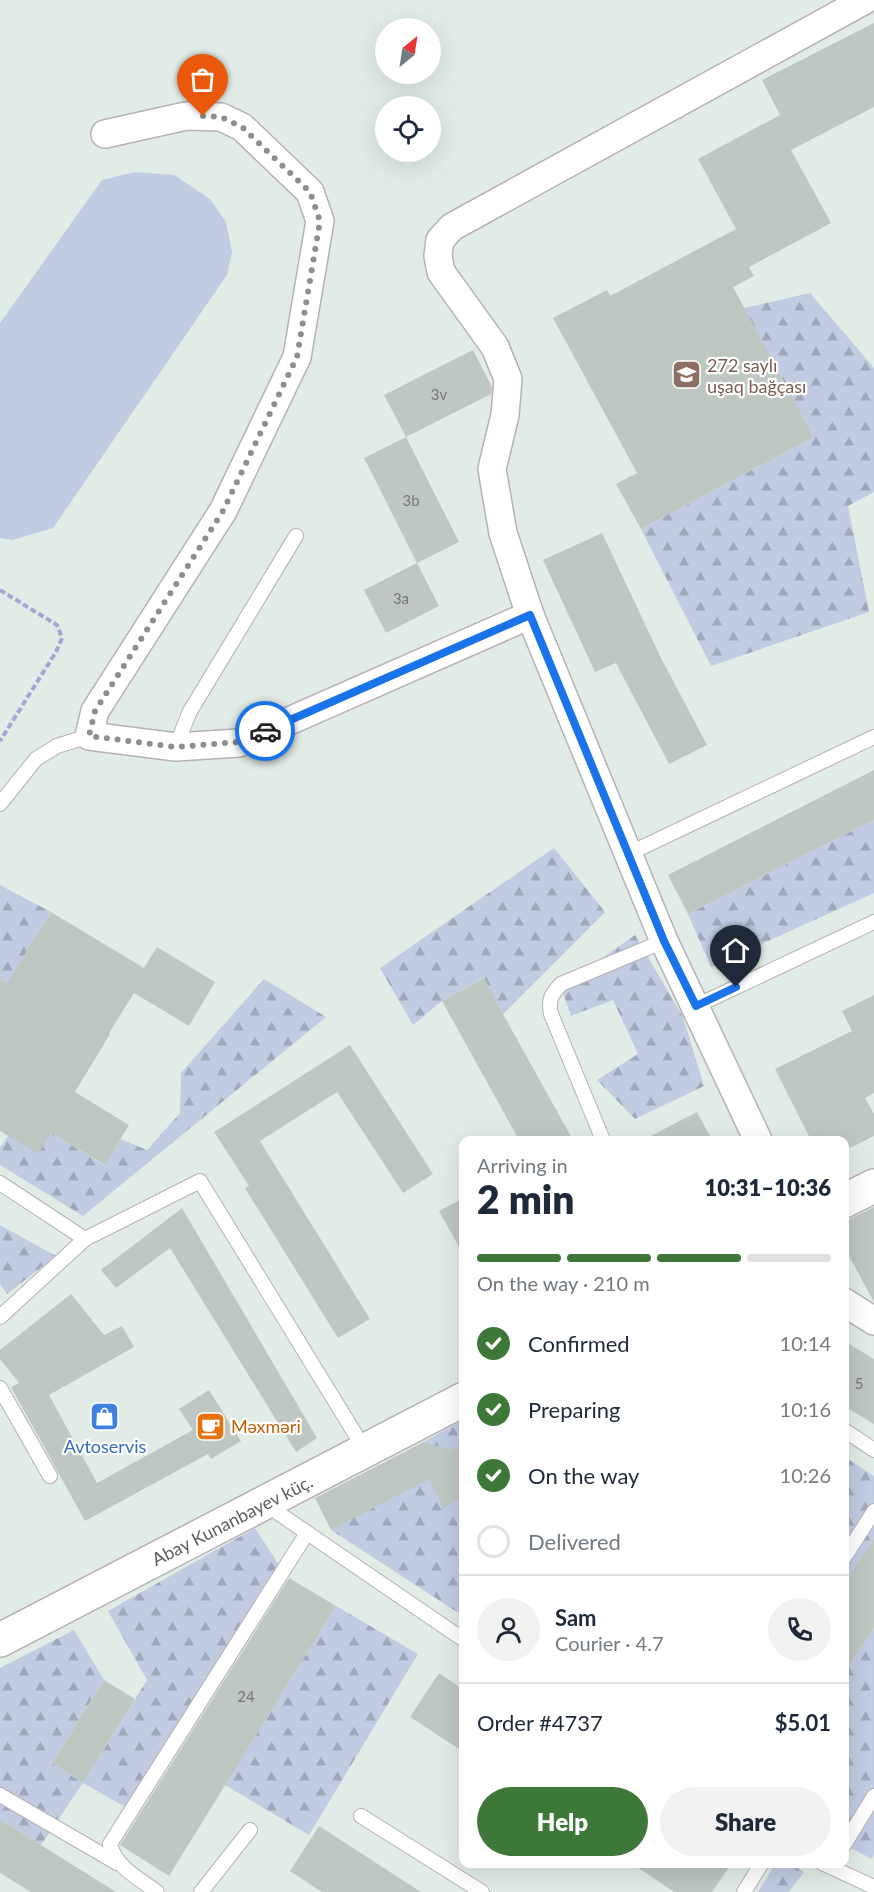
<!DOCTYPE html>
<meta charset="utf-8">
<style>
body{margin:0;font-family:Lato,sans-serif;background:#f2f2f3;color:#1f2937;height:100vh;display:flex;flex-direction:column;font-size:22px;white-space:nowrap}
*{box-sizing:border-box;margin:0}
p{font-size:20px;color:#747a83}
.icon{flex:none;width:33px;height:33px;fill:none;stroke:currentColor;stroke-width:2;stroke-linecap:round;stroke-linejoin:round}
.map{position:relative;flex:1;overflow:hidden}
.sheet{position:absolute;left:459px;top:1136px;width:390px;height:732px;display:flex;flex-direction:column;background:#fff;border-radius:12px;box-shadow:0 6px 24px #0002}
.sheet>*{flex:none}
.needle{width:39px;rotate:30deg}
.fabs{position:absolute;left:375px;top:18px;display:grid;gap:12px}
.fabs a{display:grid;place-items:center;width:66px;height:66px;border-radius:50%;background:#fff;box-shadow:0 6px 24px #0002;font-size:30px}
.pin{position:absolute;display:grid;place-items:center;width:51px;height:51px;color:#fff;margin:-62px -26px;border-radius:50% 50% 50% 0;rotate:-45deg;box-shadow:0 0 6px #0007}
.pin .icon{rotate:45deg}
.courier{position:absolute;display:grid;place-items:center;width:60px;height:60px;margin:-30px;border:4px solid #1a73e8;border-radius:50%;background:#fff;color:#222;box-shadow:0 2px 8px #0007}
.head em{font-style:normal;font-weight:800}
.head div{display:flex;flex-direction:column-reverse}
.head{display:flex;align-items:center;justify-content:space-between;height:102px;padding:0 18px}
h1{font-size:39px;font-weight:800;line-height:45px}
.bar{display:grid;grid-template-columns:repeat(4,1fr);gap:9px 6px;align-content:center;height:72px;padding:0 18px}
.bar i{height:8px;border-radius:4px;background:#e0e1e3}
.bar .active{background:#3d7839}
.bar p{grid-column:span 4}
.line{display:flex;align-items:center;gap:15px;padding:0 18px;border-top:2px solid #e0e1e3}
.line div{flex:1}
.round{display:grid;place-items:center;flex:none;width:63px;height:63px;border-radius:32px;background:#f2f2f3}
ol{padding:0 18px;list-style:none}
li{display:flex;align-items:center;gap:18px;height:66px}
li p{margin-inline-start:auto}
li .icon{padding:6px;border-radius:50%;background:#3d7839;color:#fff;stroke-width:4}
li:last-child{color:#747a83}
li i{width:33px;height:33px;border:3px solid #e0e1e3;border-radius:50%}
.primary-button{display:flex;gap:12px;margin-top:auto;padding:12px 18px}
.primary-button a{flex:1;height:69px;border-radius:36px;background:#3d7839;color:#fff;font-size:24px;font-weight:800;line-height:69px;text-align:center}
.primary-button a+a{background:#f2f2f3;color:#1f2937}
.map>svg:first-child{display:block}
</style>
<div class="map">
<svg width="874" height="1892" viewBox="0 0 874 1892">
<defs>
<pattern id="forest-firs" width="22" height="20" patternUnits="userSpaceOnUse" patternTransform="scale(1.5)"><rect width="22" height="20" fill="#c1cbe2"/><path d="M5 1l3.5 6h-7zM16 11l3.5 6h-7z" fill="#a0a8bb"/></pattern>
</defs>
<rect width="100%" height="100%" fill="#e2ece7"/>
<g fill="url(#forest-firs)">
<path d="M810,293L874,368V492L848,506L869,612L711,666L641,529L814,437L744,308Z"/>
<path d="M874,820V893L711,967L688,914Z"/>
<path d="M554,848L605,912L503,1014L483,978L442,1001L413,1025L380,968Z"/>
<path d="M0,885L51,912L26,953L13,987L0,979Z"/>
<path d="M635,935L683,1017L704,1086L635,1119L597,1080L638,1054L613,1000L571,1016L561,987Z"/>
<path d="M264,979L326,1017L83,1216L0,1165V1148L8,1136L51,1133L104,1165L121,1139L147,1150L180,1113L181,1073Z"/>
<path d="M0,1225L56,1256L7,1294L0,1284Z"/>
<path d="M463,1420V1616L331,1530L407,1451Z"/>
<path d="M848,1459L874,1476V1538L845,1584L844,1464Z"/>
<path d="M255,1528L286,1576L138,1814L83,1783L41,1845L0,1819V1668L74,1630L104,1680L52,1763L83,1783L147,1680L108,1611Z"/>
<path d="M336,1606L418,1654L309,1835L225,1785Z"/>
<path d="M874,1628V1855L872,1859L845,1845L844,1674Z"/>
<path d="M776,1863H788L804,1872L789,1892H758Z"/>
</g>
<path fill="#c1cbe2" d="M135,172L174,175L210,199L226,222L232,252L227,275L53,528L12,540L0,538V323L102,180Z"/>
<g fill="#bfc7c2">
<path d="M874,23V107L791,150L831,223L749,267L754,276L733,287L814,437L641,529L616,484L637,473L553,318L607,290L610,296L736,229L698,159L780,115L762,80Z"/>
<path d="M473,350L492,387L491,394L406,437L384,395Z"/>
<path d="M406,437L459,542L417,563L364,458Z"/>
<path d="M602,533L661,658L707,745L669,764L616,663L595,672L543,560Z"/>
<path d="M417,563L439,606L386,633L364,590Z"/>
<path d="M874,770V820L688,914L668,875Z"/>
<path d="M51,912L144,968L157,947L215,982L189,1026L134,993L109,1033L110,1034L75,1092L129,1125L105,1165L51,1133L38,1154L0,1131V979L7,983Z"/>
<path d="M484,978L503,1014L573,1140H519L442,1001Z"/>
<path d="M874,995V1093L865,1098L874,1114V1136L844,1151V1140H811L775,1069L852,1031L842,1011Z"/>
<path d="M350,1045L433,1174L403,1193L337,1092L260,1141L370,1319L338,1338L245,1188L249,1186L214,1132Z"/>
<path d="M697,1112L712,1140H643Z"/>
<path d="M464,1198V1256L439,1211Z"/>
<path d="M874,1207V1302L844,1247V1222Z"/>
<path d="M182,1208L317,1438L296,1452L170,1248L116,1288L101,1270Z"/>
<path d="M71,1294L104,1335L122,1326L134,1347L49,1395L97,1483L193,1430L179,1409L209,1390L241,1441L211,1459L208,1454L85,1521L11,1387L19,1383L0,1359V1350Z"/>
<path d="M844,1341L874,1359V1424L844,1406Z"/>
<path d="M424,1442L451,1450L464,1442V1497L443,1508L429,1479L331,1530L315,1498Z"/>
<path d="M874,1538V1628L844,1674V1584Z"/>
<path d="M289,1578L336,1606L169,1876L120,1845Z"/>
<path d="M439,1673L464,1690V1752L410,1717Z"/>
<path d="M104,1680L135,1699L83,1783L52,1763Z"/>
<path d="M0,1819L41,1845L116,1892H31L0,1873Z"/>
<path d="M319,1826L421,1892H322L290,1871Z"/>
<path d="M631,1863H732L712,1892H674Z"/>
</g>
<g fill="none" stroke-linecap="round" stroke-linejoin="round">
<defs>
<g id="lane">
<path d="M176,747L189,713L296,536"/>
<path d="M0,804L36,759L57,746L89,736"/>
<path d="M628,854L874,737"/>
<path d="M696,1006L874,922"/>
<path d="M603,1140L551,1014C548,1000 551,995 561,984L664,941"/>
<path d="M0,1183L85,1239"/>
<path d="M0,1317L85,1239L200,1181L365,1450"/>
<path d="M0,1388L50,1476"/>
<path d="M844,1430L874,1450"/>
<path d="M265,1504L464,1640"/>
<path d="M844,1558L874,1511"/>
<path d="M0,1795L117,1863"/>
<path d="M361,1816L482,1892"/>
<path d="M844,1845L874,1796"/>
<path d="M822,1863L874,1887"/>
<path d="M157,1892C140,1879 115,1867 110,1844L307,1533"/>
<path d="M201,1892L250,1830"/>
<path d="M744,1892L762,1863"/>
</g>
<g id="street">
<path d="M105,134L186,116L221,117L242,127L310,192L320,221L297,357L223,511L95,711L89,736L176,747L239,743L530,615"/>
<path d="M758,1140L664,941L530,615L503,533L492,469L505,415L508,379L495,347L441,272L438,256L440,240L452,227L865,0"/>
<path d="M844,1302L874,1321"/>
</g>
<g id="secondary">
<path d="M844,1201L874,1186"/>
<path d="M0,1640L464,1399"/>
</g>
</defs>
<use href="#lane" stroke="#b7b0b5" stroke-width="16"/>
<use href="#street" stroke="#b7b0b5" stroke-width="30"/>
<use href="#secondary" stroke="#b6afb4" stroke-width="36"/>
<path stroke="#a5a8d2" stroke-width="4" stroke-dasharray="6 3" stroke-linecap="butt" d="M0,590L57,625L62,638L56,652L0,741"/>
<use href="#lane" stroke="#fff" stroke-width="14"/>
<use href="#street" stroke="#fff" stroke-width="27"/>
<use href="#secondary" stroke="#fff" stroke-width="33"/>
</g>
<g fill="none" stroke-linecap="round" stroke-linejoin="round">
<path stroke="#8f8e8f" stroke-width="6" stroke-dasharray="0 10.8" d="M203,116L221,117L242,127L310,192L320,221L297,357L223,511L95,711L89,736L176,747L239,742L265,731"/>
<path stroke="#1a73e8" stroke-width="8" d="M265,731L530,615L664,941L696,1006L736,987"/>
</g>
<defs>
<symbol id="school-square" viewBox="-11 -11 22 22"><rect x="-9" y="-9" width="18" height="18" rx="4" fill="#8d6e63" stroke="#fff"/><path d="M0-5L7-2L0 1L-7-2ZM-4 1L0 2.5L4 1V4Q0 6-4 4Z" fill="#fff"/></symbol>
<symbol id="shop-square" viewBox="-11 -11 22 22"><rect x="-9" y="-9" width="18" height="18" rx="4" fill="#3f7fe0" stroke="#fff"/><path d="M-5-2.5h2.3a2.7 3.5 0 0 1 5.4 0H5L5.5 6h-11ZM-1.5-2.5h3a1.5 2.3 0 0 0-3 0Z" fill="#fff"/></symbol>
<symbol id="cafe-square" viewBox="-11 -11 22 22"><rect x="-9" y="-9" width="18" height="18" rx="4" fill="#e8710a" stroke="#fff"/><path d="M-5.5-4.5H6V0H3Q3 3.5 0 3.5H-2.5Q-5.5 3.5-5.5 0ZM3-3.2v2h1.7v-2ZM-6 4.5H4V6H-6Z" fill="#fff"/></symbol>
</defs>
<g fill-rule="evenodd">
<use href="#school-square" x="670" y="358" width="33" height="33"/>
<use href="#shop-square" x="88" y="1400" width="33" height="33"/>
<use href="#cafe-square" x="194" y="1410" width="33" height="33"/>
</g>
<g text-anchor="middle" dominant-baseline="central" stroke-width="4.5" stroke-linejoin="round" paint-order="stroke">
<g font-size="15" fill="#797678">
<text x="439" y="394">3v</text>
<text x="411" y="500">3b</text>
<text x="401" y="598">3a</text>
<text x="859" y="1383">5</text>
<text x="246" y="1696">24</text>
</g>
<g font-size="18" fill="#785e54" stroke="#fff" text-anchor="start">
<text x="707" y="365">272 saylı<tspan x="707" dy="21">uşaq bağçası</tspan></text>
</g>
<g font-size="18" fill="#c56008" stroke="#fff" text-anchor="start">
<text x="231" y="1426">Məxməri</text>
</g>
<g font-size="18" fill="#366cbe" stroke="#fff">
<text x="105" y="1446">Avtoservis</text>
</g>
<g font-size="18" fill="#625b60" stroke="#fff">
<text transform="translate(232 1520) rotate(-27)">Abay Kunanbayev küç.</text>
</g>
</g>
</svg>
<div class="fabs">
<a><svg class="needle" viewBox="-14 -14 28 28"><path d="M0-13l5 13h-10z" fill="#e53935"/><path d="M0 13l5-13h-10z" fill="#747a83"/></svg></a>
<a><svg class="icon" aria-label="locate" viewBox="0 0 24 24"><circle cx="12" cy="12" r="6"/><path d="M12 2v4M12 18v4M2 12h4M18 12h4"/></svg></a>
</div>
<div class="pin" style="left:203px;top:116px;background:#ea580c"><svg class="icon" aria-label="bag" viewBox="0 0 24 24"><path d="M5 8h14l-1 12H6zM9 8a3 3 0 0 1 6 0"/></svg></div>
<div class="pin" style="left:736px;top:987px;background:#1f2937"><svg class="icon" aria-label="home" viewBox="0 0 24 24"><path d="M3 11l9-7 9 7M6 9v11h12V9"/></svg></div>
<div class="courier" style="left:265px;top:731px"><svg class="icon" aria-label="car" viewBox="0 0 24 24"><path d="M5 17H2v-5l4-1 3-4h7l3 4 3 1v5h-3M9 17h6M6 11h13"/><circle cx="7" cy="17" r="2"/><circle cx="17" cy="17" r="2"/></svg></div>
<section class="sheet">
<div class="head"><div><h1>2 min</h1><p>Arriving in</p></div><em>10:31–10:36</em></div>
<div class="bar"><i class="active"></i><i class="active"></i><i class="active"></i><i></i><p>On the way · 210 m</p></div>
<ol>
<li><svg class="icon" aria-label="check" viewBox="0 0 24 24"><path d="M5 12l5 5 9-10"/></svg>Confirmed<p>10:14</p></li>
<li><svg class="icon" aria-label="check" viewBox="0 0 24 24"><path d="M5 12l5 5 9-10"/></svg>Preparing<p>10:16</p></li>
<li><svg class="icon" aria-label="check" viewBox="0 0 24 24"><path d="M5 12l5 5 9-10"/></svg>On the way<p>10:26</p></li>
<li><i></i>Delivered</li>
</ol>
<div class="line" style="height:108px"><a class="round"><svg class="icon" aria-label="person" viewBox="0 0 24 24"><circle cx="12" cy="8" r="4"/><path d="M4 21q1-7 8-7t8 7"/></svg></a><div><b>Sam</b><p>Courier · 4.7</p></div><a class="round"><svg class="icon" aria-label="phone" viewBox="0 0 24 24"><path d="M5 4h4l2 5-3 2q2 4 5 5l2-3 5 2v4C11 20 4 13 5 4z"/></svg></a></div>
<div class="line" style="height:78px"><div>Order #4737</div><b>$5.01</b></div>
<div class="primary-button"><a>Help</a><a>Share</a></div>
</section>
</div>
